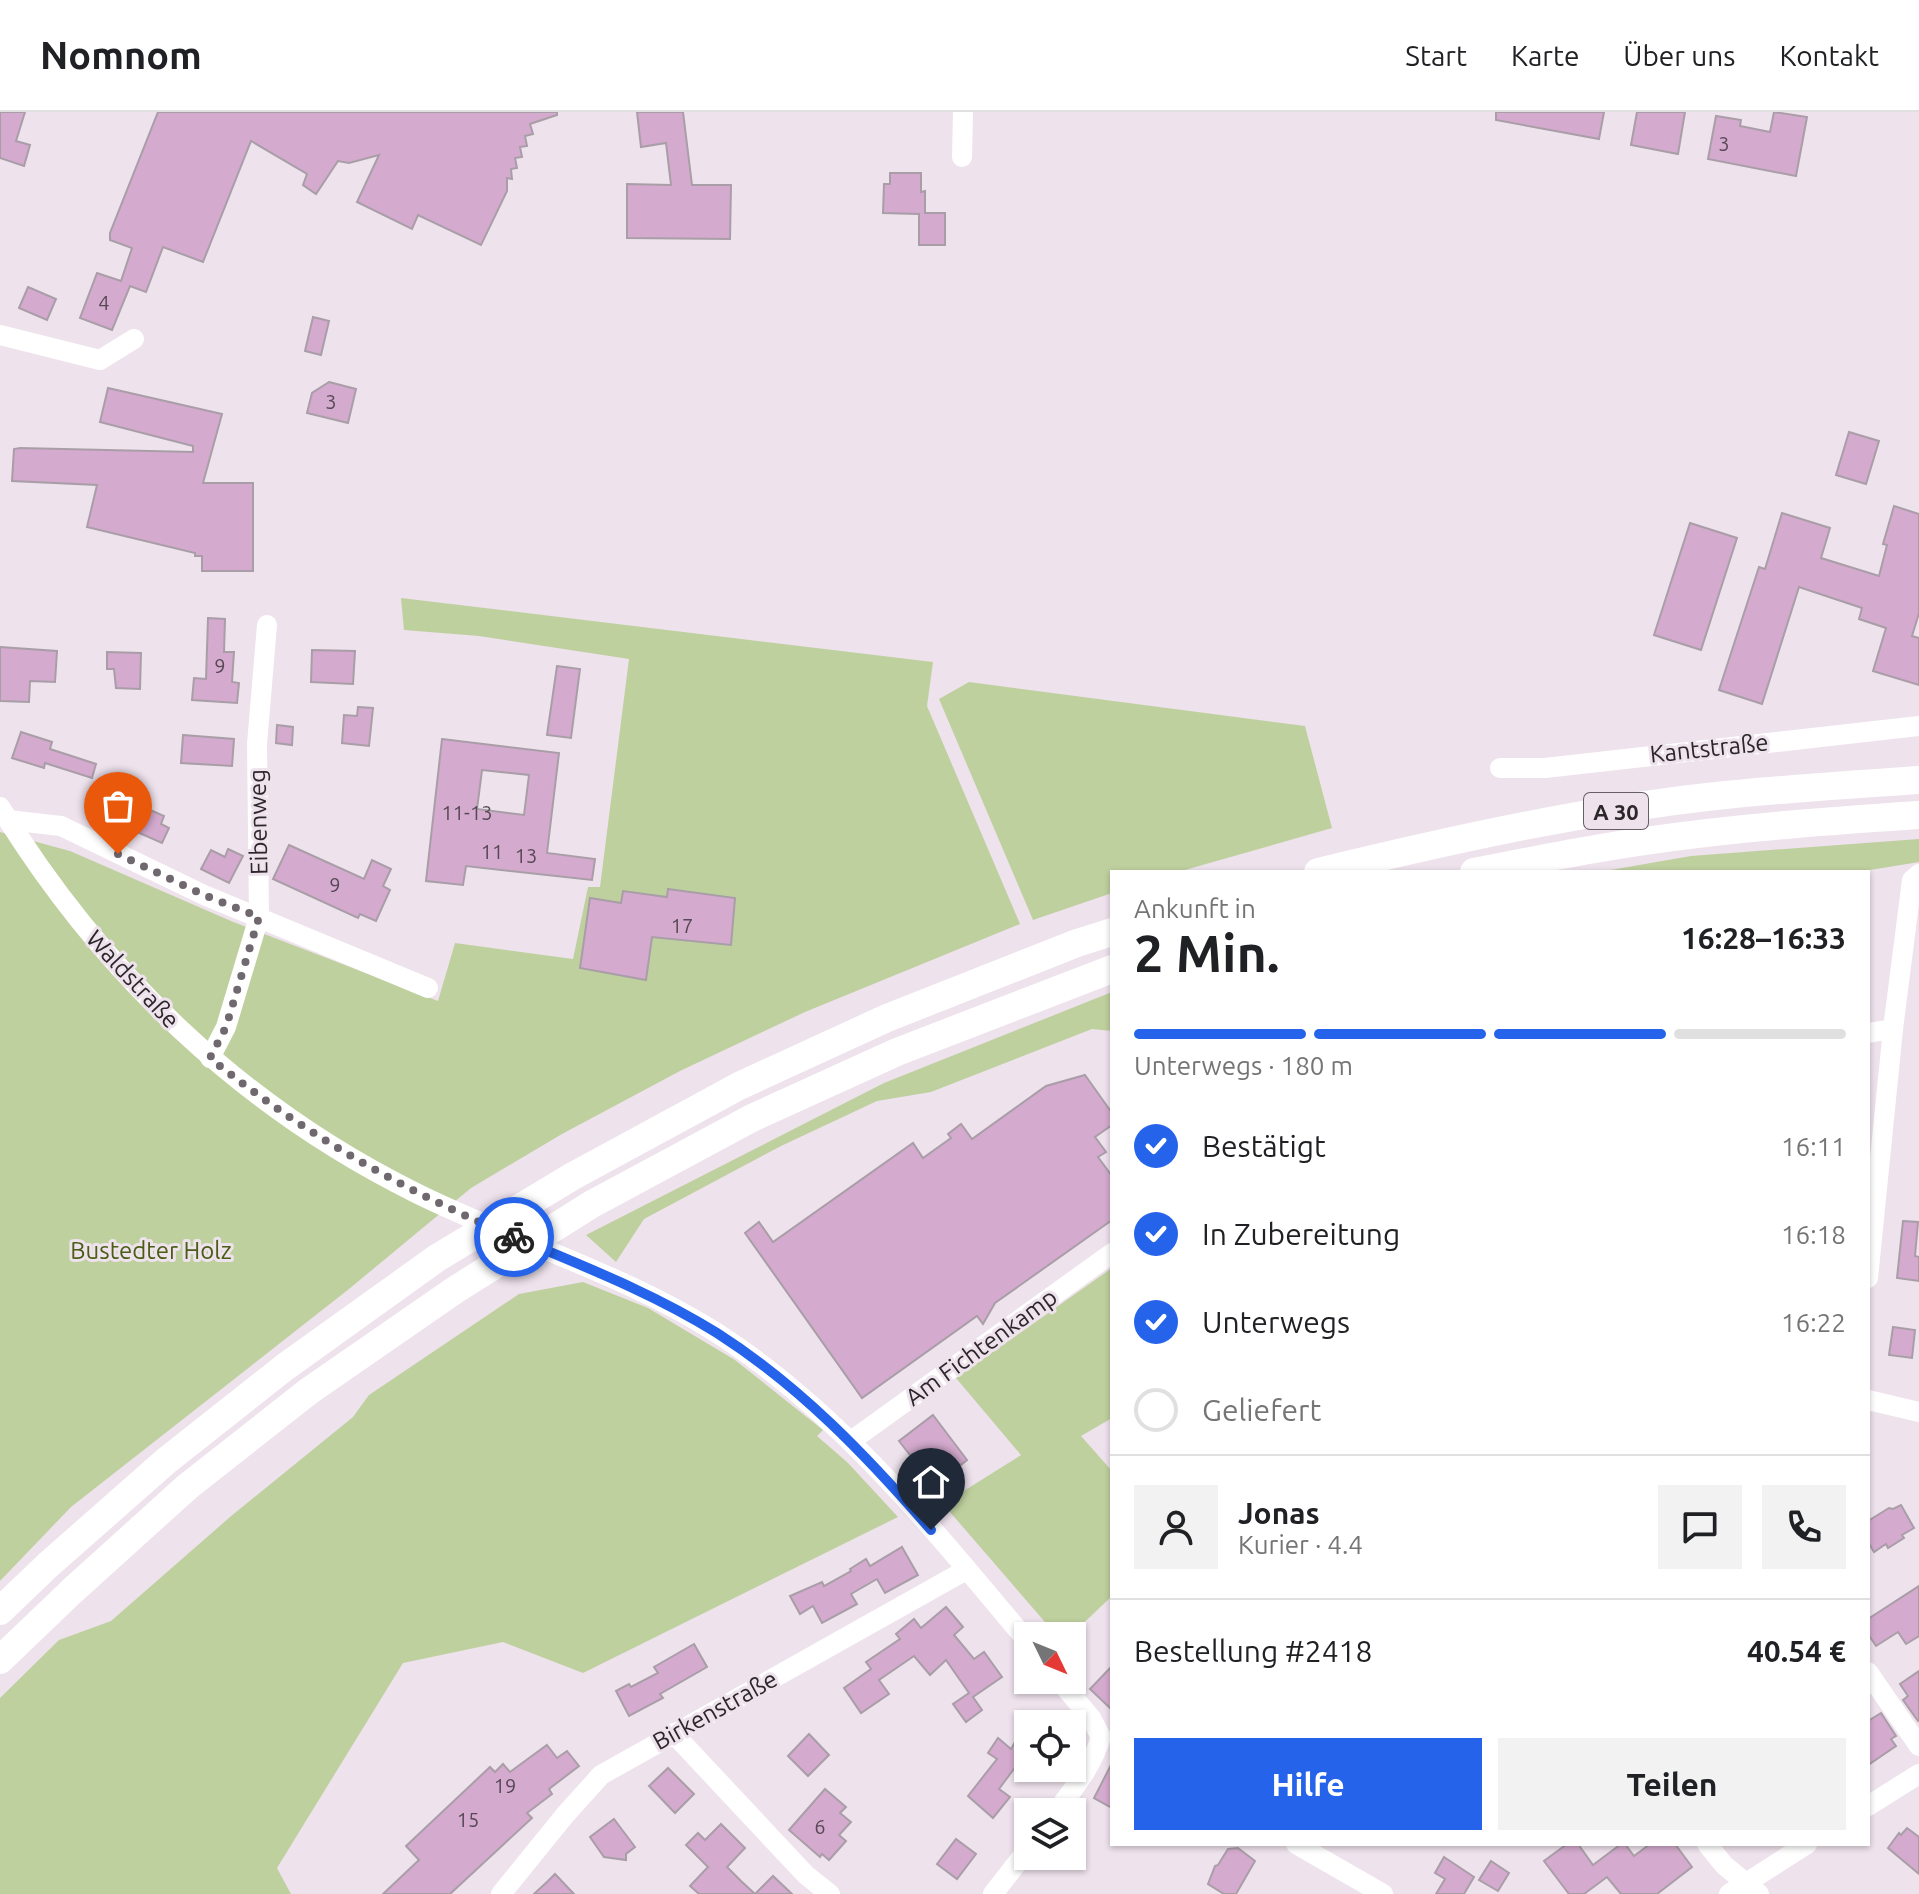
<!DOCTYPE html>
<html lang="de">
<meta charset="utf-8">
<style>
body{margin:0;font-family:Ubuntu,sans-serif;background:#f2f2f2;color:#202124;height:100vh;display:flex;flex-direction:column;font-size:30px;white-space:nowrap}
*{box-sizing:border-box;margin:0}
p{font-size:26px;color:#757577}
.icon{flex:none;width:44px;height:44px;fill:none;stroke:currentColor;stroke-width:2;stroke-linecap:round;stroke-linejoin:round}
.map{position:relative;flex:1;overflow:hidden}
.panel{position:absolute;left:1110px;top:758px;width:760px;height:976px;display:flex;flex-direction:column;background:#fff;border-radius:0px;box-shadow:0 2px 6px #0004}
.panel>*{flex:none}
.needle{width:52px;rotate:133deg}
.fabs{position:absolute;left:1014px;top:1510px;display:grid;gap:16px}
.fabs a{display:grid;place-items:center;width:72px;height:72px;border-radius:0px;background:#fff;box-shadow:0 2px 6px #0004;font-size:40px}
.pin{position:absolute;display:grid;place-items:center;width:68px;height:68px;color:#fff;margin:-82px -34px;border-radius:50% 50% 50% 0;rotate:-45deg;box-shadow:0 0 8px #0007}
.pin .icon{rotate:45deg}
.courier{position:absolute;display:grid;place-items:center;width:80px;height:80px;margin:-40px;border:6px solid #2563eb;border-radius:50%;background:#fff;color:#222;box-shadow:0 2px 10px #0007}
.overview em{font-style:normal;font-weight:700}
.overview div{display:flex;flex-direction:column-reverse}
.overview{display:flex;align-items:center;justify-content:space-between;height:136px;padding:0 24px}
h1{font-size:52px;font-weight:700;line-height:60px}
.bar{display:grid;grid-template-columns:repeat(4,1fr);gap:12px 8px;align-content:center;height:96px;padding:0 24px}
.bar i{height:10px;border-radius:6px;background:#e0e0e0}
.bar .on{background:#2563eb}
.bar p{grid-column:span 4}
.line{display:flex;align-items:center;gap:20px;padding:0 24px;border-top:2px solid #e0e0e0}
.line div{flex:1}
.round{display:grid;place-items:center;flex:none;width:84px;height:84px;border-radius:0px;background:#f2f2f2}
ol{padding:0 24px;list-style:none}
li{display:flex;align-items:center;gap:24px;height:88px}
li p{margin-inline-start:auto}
li .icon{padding:8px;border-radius:50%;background:#2563eb;color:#fff;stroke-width:4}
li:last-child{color:#757577}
li i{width:44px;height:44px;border:4px solid #e0e0e0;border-radius:50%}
.primary-button{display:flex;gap:16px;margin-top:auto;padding:16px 24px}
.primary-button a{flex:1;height:92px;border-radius:0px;background:#2563eb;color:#fff;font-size:32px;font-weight:700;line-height:92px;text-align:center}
.primary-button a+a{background:#f2f2f2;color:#202124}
header{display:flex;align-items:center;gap:48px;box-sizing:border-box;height:112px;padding:0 40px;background:#fff;border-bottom:2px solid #e0e0e0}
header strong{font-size:38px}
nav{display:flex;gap:44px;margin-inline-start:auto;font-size:28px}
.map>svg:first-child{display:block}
</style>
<header>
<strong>Nomnom</strong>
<nav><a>Start</a><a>Karte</a><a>Über uns</a><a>Kontakt</a></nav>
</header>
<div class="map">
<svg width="1919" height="1782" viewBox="0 0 1919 1782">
<rect width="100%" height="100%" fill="#eee2ec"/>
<g fill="#bfd09f">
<path d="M401,486L933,550L927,594L1020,812L805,900L680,959L562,1022L471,1076L349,1177L71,1395L0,1469V720L70,739L231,809L438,889L455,831L573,847L588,775H600L629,547L479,524L404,518Z"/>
<path d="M969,570L1305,614L1332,716L1178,760H1112V781L1033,808L939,587Z"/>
<path d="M1919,727V750L1858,760H1599L1691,744Z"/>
<path d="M1112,880V919L1092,917L931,980L877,989L781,1034L644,1107L616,1150L586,1123L884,971Z"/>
<path d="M1112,1156V1306L1081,1324L1112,1359V1484L1070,1524H1057L943,1392L1021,1343L956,1266Z"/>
<path d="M583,1170L648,1196L735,1248L823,1318L817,1324L848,1351L898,1405L583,1561L503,1530L403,1551L277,1756L291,1782H0V1586L59,1528L111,1509L230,1405L353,1305L369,1283L519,1182Z"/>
</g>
<g fill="#d4aace" stroke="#a99ea7" stroke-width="2" fill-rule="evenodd">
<path d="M0,0H25L16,29L30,33L24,54L0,46Z"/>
<path d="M158,0H557V3L530,12L533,22L525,24L527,34L520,35L522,45L515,46L517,56L511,57L512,67L507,66V79L481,133L418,103L412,117L357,90L379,43L349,51L338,49L316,82L303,73L307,62L251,29L203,150L163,135L146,180L130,174L112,218L80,206L97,161L121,169L132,136L110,128V121Z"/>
<path d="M637,0H683L692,73H731L730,127L627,126V72L671,73L666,31L641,35Z"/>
<path d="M1496,0H1604L1599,27L1496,8Z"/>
<path d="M1637,0H1685L1678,42L1631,33Z"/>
<path d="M1774,0L1807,5L1796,64L1708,47L1716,4L1741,8L1740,14L1770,20Z"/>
<path d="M890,61H921V80L925,79V101H945V133H919V102L883,101L884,72H890Z"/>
<path d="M28,175L56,187L47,208L19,196Z"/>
<path d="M313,205L329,209L321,243L305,239Z"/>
<path d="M329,270L356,277L348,311L307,301L312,281Z"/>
<path d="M108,276L222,302L203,371H253V459H202V444H195V441L87,415L97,373L12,369L14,337L20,336L193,340V334L100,310Z"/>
<path d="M1849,320L1879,329L1866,372L1836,363Z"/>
<path d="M1894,394L1919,402V501L1912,524L1919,526V573L1873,559L1886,516L1859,507L1862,496L1799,475L1762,592L1719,578L1759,455L1765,457L1782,401L1830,416L1821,446L1879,464L1887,433L1883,432Z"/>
<path d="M1690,411L1737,426L1701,538L1654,523Z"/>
<path d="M208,506L225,507L224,540H234L232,570L239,571L237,591L192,588L194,566L206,567Z"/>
<path d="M0,535L57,539L55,570L30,569L29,590L0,589Z"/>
<path d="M312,538L355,539L353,572L311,570Z"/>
<path d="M107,540L141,541L140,577L116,576L114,557H107Z"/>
<path d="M557,554L580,557L571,626L547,623Z"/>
<path d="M358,595L373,596L369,634L342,631L344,603L357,604Z"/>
<path d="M277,613L293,615L292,633L276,631Z"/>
<path d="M21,620L52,630L50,637L96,652L92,666L45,651L44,656L12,646Z"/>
<path d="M183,623L234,627L232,654L181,651Z"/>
<path d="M442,627L559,641L547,741L595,747L592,768L466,754L463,773L426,769ZM482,658L529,663L524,703L477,697Z"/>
<path d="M98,675L164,704L161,712L169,716L162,731L87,698Z"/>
<path d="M289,733L364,767L372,748L391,757L383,774L390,778L376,809L360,802L358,806L273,767Z"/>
<path d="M228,737L243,744L229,771L201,757L211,738L225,745Z"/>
<path d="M668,777L735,786L731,833L652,825L646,868L580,856L590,786L621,791L623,779L667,785Z"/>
<path d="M1085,963L1112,1001V1013L1095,1025L1106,1040L1098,1045L1112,1064V1108L995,1191L983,1212L977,1204L862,1286L745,1121L759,1110L773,1130L913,1031L923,1046L951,1026L948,1022L961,1012L972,1027L1046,974Z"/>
<path d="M1903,1109L1918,1110L1915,1144L1919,1145V1169L1897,1166Z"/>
<path d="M1893,1215L1915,1218L1912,1246L1889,1243Z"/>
<path d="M933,1303L967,1348L952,1360L940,1343L921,1357L899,1329Z"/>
<path d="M1901,1393L1914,1416L1902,1423L1904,1426L1888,1436L1886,1432L1874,1440L1868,1430V1409L1889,1396L1893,1397Z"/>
<path d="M902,1435L918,1463L885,1481L877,1467L851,1482L857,1492L822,1511L813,1494L800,1502L790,1484L822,1470L824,1474L851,1459L850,1457L866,1447L870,1454Z"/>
<path d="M1919,1474V1524L1906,1532L1898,1520L1876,1534L1868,1522V1507Z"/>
<path d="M946,1495L963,1515L954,1523L974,1547L984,1540L1002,1565L973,1585L982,1598L966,1610L953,1592L969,1581L946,1548L930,1563L914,1544L879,1568L889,1582L861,1601L844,1576L871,1557L866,1550L900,1527L896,1522L914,1507L921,1516Z"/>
<path d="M694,1532L707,1555L660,1582L663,1586L629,1604L616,1579L629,1572L631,1575L658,1561L654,1555Z"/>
<path d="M1112,1554V1598L1090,1577Z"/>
<path d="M1919,1559V1608L1918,1609L1903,1588L1908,1584L1900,1572Z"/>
<path d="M1881,1601L1896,1624L1891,1627L1896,1634L1868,1653V1609Z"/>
<path d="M1028,1608V1638L999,1677L1010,1685L993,1706L968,1684L997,1647L988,1641L998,1626L1011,1637Z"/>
<path d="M809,1622L829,1643L808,1664L788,1644Z"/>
<path d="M547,1633L557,1646L567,1639L579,1654L549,1677L552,1682L527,1701L532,1706L450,1782H383L419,1748L406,1734L490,1655L495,1660L503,1652L510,1660Z"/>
<path d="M1112,1651V1696L1094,1686Z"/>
<path d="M668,1656L694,1682L675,1701L649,1674Z"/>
<path d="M825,1677L846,1695L840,1701L851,1710L839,1723L846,1729L829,1748L822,1742L820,1745L789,1718Z"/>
<path d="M614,1707L635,1735L626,1742V1748L604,1745L590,1725Z"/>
<path d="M721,1712L745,1736L727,1755L741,1769L755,1782L773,1764L792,1782H699L690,1774L708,1755L686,1733L698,1721L705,1728Z"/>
<path d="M1907,1716L1919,1725V1762L1888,1736L1899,1721L1901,1723Z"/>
<path d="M956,1727L976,1742L957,1767L937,1752Z"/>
<path d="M1567,1732H1578L1593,1753L1621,1732H1625L1634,1744L1650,1732H1675L1692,1755L1657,1782H1621L1607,1765L1584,1782H1569L1544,1749Z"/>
<path d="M1238,1736L1255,1749L1236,1782H1224L1208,1772L1215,1754L1218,1753L1228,1737Z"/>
<path d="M1444,1745L1474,1765L1464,1782H1436L1445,1767L1435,1761Z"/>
<path d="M1491,1749L1509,1761L1498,1779L1479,1768Z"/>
<path d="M555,1762L574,1782H534L548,1769Z"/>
</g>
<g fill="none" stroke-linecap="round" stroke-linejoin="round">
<g stroke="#fff" stroke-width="20">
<path d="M962,45L963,0"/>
<path d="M0,223L100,248L134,227"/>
<path d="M1500,656H1545L1919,614"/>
<path d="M0,695C102,861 242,995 416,1081C515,1130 624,1162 717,1221C841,1301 934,1418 1028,1530"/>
<path d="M8,708L61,714L204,783L428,876"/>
<path d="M1868,921L1893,917"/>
<path d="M210,946L226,915L259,805L257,632L267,513"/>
<path d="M1868,1166L1893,917L1912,768L1919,762"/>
<path d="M1868,1288L1919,1300"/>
<path d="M851,1329L1112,1141"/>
<path d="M1868,1560L1919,1634"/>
<path d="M673,1621L806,1763L830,1782"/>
<path d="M1868,1694L1919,1662"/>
<path d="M1056,1700C1074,1676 1092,1655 1101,1625L1091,1606L1059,1568"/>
<path d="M1296,1732L1383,1782"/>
<path d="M1707,1732L1724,1753L1759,1782"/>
<path d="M501,1782L565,1703L601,1663L966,1458"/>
<path d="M993,1782L1028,1737"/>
<path d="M1729,1782L1807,1732"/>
</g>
<g stroke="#fff" stroke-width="28">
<path d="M1318,760C1446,729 1576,700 1707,685C1777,677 1848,673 1919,668"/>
<path d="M1474,760C1516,752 1558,743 1601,736C1706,718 1813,710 1919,703"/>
<path d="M0,1499L48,1453L166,1349L285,1255L437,1146L573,1064L739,974L887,906L1077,831L1112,820"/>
<path d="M0,1548L72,1479L187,1375L309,1279L455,1178L592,1092L752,1006L897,940L1112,857"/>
</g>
</g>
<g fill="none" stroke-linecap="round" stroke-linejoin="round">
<path stroke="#70686f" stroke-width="8" stroke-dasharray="0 14.4" d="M118,742L204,783L259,805L226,915L210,946C304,1022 402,1078 514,1125"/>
<path stroke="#2563eb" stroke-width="10" d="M514,1125C583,1154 653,1181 717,1221C800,1274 867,1344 931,1418"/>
</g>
<g text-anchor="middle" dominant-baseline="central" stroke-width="6" stroke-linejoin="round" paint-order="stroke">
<g font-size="20" fill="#564854">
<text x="1724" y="31">3</text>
<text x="104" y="190">4</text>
<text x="331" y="289">3</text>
<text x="220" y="553">9</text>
<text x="467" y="700">11-13</text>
<text x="492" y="739">11</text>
<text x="526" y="743">13</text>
<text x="335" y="772">9</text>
<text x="682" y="813">17</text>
<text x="505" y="1673">19</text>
<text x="468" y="1707">15</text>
<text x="820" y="1714">6</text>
</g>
<rect fill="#eee2ec" stroke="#665f65" stroke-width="2" x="1584" y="681" width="64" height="36" rx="6"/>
<g font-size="22" font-weight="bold" fill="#2c272b">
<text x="1616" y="699">A 30</text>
</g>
<g font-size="24" fill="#2c272b" stroke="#eee2ec">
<text transform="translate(1709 636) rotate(-6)">Kantstraße</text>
<text transform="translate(258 710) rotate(-91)">Eibenweg</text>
<text transform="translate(133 867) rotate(47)">Waldstraße</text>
<text transform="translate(981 1235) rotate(-36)">Am Fichtenkamp</text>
<text transform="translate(715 1598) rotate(-29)">Birkenstraße</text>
</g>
<g font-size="24" fill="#4a5d14" stroke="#eee2ec">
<text x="151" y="1138">Bustedter Holz</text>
</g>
</g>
</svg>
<div class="fabs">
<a><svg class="needle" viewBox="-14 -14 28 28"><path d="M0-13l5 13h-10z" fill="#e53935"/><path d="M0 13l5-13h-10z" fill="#757577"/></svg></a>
<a><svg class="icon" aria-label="locate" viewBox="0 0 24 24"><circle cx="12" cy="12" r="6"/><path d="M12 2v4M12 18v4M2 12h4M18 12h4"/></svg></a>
<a><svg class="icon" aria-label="layers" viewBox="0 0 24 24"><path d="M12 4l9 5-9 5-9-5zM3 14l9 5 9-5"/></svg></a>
</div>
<div class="pin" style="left:118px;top:742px;background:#ea580c"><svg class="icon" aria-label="bag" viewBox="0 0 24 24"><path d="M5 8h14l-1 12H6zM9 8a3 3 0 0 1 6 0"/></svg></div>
<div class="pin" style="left:931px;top:1418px;background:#1f2937"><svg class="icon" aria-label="home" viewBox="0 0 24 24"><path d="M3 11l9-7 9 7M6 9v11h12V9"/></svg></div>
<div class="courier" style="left:514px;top:1125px"><svg class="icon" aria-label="bike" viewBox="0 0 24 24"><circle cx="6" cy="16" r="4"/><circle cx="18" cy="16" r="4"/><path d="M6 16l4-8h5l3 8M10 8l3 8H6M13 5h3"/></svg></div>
<section class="panel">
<div class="overview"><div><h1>2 Min.</h1><p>Ankunft in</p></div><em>16:28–16:33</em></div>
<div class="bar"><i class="on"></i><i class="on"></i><i class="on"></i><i></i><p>Unterwegs · 180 m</p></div>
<ol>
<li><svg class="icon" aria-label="check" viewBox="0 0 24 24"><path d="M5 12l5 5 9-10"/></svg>Bestätigt<p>16:11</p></li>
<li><svg class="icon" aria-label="check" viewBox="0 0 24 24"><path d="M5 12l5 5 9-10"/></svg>In Zubereitung<p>16:18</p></li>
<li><svg class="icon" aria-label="check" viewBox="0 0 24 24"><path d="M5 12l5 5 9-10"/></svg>Unterwegs<p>16:22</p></li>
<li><i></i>Geliefert</li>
</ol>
<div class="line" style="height:144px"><a class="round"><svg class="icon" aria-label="person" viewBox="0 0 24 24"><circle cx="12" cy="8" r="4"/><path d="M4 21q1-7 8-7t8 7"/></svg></a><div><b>Jonas</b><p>Kurier · 4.4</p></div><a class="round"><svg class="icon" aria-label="chat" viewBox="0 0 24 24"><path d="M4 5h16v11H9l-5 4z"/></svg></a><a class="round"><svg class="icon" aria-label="phone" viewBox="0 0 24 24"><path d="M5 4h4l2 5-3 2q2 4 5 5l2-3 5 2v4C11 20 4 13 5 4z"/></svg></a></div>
<div class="line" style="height:104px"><div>Bestellung #2418</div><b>40.54 €</b></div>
<div class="primary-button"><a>Hilfe</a><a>Teilen</a></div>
</section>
</div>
